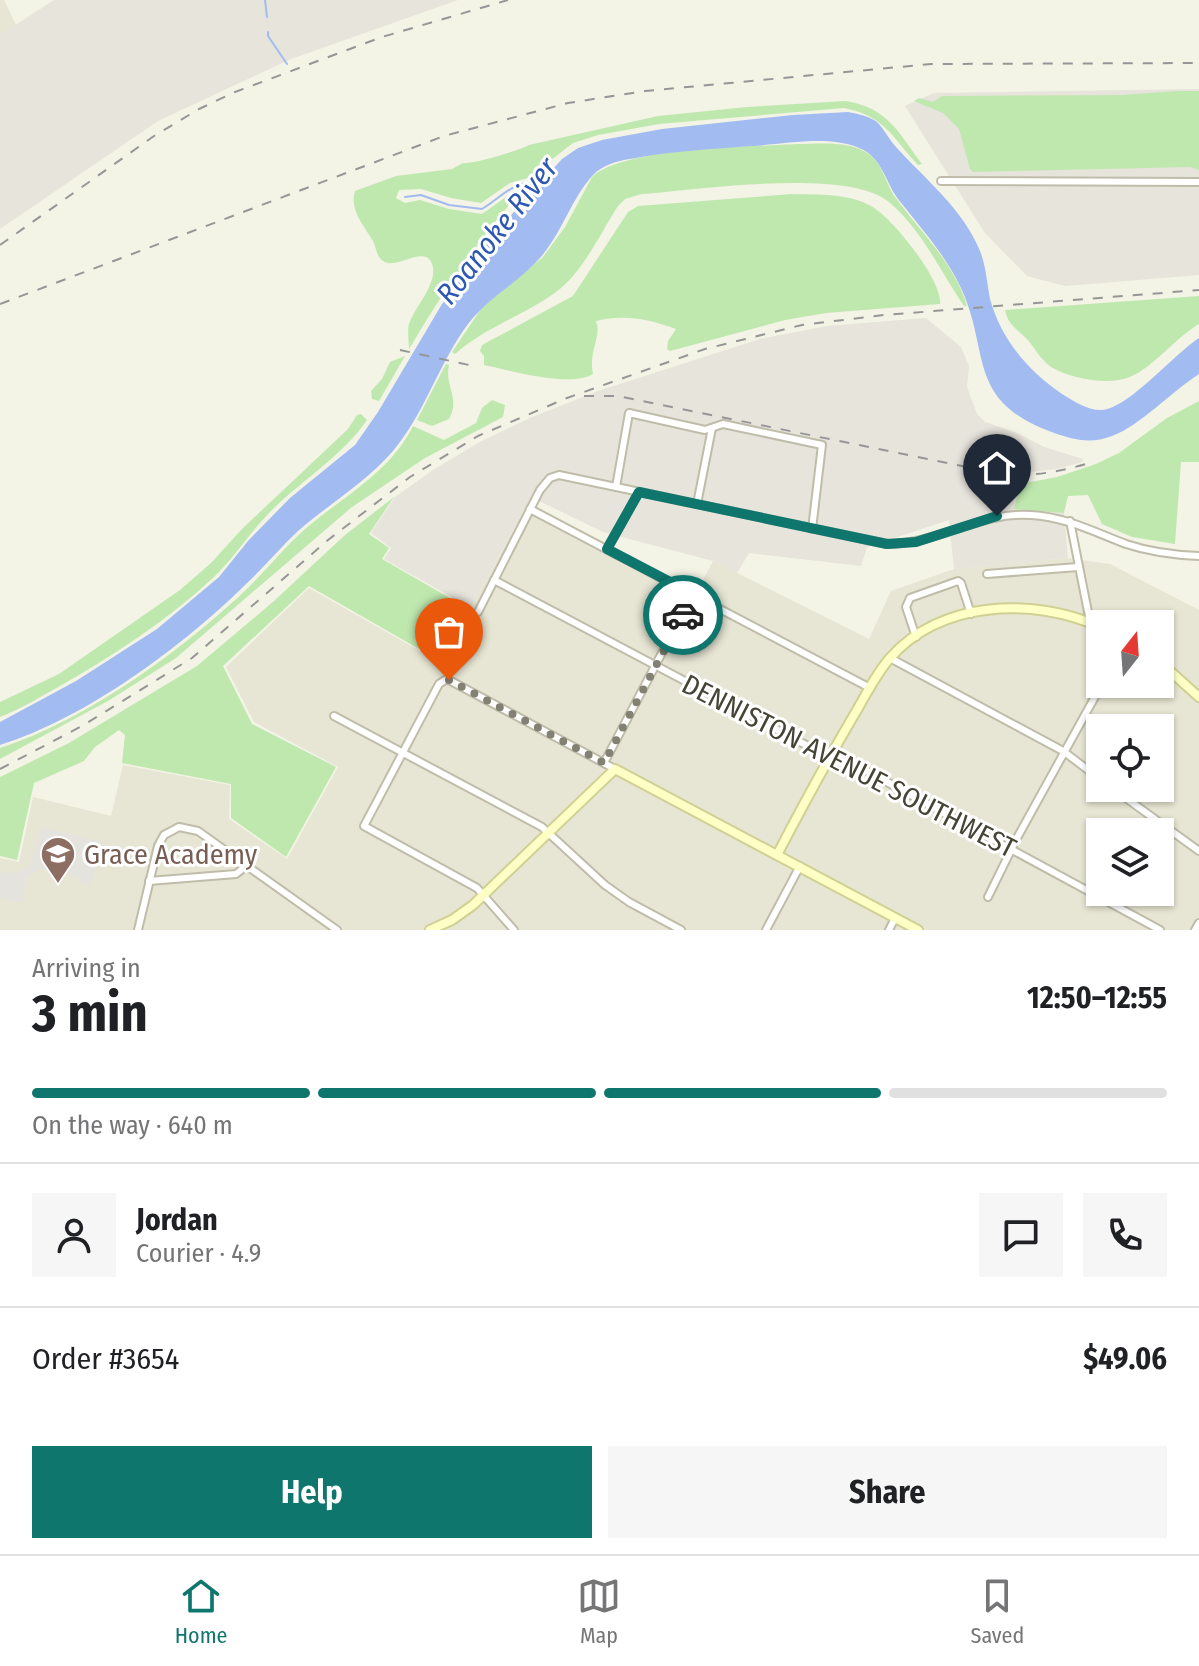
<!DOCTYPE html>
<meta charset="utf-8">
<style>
body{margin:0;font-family:"Fira Sans Condensed",sans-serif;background:#f6f6f6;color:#202124;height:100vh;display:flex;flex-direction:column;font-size:30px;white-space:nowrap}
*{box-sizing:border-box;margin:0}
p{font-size:26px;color:#757577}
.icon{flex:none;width:44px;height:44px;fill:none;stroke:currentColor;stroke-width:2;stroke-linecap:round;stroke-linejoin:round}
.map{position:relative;height:930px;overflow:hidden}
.side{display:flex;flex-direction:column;background:#fff;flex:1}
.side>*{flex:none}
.needle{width:52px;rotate:17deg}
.controls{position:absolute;left:1086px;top:610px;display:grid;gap:16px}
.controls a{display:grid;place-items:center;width:88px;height:88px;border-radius:0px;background:#fff;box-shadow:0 2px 6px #0004;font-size:40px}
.pin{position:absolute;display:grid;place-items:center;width:68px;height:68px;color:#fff;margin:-82px -34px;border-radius:50% 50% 50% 0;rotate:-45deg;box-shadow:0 0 8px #0007}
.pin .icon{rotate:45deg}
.courier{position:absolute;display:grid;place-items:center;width:80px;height:80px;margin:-40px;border:6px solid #0f766e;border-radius:50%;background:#fff;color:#222;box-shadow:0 2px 10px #0007}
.summary em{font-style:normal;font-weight:700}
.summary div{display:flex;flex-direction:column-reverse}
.summary{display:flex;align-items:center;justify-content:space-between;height:136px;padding:0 32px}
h1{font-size:52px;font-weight:700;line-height:60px}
.bar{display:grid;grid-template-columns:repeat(4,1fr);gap:12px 8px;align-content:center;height:96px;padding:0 32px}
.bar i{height:10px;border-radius:6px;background:#e0e0e0}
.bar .on{background:#0f766e}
.bar p{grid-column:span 4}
.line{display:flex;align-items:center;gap:20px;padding:0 32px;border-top:2px solid #e0e0e0}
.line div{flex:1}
.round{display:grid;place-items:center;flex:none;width:84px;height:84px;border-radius:0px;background:#f6f6f6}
.button{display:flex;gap:16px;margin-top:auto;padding:16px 32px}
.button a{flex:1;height:92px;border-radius:0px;background:#0f766e;color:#fff;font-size:32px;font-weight:700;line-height:92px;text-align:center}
.button a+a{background:#f6f6f6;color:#202124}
.menu{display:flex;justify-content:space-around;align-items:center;height:112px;border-top:2px solid #e0e0e0;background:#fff;font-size:22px;color:#757577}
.menu a{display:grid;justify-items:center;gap:4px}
.menu .on{color:#0f766e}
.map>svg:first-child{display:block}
</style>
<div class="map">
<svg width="1199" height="930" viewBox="0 0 1199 930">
<rect width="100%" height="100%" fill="#f3f3e6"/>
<g fill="#e7e6d4" fill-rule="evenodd">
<path d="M0,0H4L16,25L0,35Z"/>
<path d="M528,503L697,591L713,561L869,639L891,591L954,569L1068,558L1110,564L1199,610V930H0V858L19,862L33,797L111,816L123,765L230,785L229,819L287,859L338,767L254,722L226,667L309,588L441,663ZM1100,624H1160V684H1100ZM1100,728H1160V788H1100ZM1100,832H1160V892H1100Z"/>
</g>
<g fill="#e6e4db">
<path d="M54,0H458L291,59L158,121L0,229V35Z"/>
<path d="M1199,89V275L1065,286L1027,276L985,233L905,106L934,93Z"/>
<path d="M926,318L961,347L969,366L967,387L977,414L985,422L1017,433L1044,447L1083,459L1082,462L1057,469L1023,473L1014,508L1064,513L1068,558L954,569L949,520L867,547L861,566L749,553L737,573L713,561L603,532L531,497L471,608L384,559L391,548L371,533L395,497L433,470L478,443L530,418L598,391L760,339L827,326Z"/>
</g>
<g fill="#bfe8af">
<path d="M1176,91H1199V170L1190,167L973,172L970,169L959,129L943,113L914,101L919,98L933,102L942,96L1123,95Z"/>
<path d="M846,101C888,108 898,132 922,164L918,165C891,136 885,116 844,108L659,124L598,135L573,143L528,178L510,183L481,203L451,198L421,189L399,190L396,198L405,203L420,200L449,209L482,214L513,192H520C478,241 442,293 409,349C409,342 407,331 409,324C414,308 436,286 433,267C428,242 398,269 385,262C376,258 377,249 373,241C364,226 349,210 355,191L396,176L452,169L463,163C473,165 520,150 529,145L658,116L747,107Z"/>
<path d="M797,144C820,144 851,140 870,155C883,165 886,184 895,197C921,233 954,262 967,306H964C940,271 922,230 889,202C848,167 696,190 642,194L625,199L618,206C600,234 583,272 556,292C525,315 485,327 455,354L452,352L483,306L543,257L565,227L592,177C625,147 750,147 797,144Z"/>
<path d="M792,194C816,195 849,193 871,206C892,217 943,281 940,304L826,313L785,320L670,351L667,349L668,341L676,329C649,319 624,314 596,321C602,337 588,351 593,374C571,388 509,370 484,365V356L480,351L482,345L573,296L628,212L638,206Z"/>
<path d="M1199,296V324C1174,339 1155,366 1130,377C1109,386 1071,379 1051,367C1040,359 1035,348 1027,339C1017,329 1008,325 1005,310Z"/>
<path d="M405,356L379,401L372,399L371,391L382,379L390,362Z"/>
<path d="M446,364L449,365C444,385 461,399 449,419L432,426L417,420Z"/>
<path d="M492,400L505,405L503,417L425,458L352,507L176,658L108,701L0,759V748C87,720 183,650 249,587C268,568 284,548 304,530C342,497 390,473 413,426L444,440L476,423L482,408Z"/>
<path d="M1199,401V462H1181L1175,544L1132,537L1102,524L1088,495L1068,496L1064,513L1014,509L1020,484L1057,477L1096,464L1119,453L1167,418Z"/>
<path d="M361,414L367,420C342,456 305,478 274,508C252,529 236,556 214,577C168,620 114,655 60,686C40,697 21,709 0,717V702L59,674L180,590L211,563L242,529L348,429L357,415Z"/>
<path d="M394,497L369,534L389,548L382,559L469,609L440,661L309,586L223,666L252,724L336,767L286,857L231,818V784L122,763L125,735L119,730L95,747L84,761L34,783L17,860L0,856V777L69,743L197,666L274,601L345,535Z"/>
</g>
<path fill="#e4e3de" d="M42,827L103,842L91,886L80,883V878L39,868L26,879L22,897L23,903L0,899V872L16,873L29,866Z"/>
<path fill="#a2bbf1" d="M848,112C858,114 869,116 877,122C884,129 889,139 896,147C925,179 963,209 980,251C986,266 987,283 990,299C1001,339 1028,371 1062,394C1073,401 1089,411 1102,410C1129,408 1174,354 1199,338V374C1172,391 1140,426 1112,436C1089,445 1071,439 1049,431C965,399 991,350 960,286C944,253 920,227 898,199C885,181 882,157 859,148C828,135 786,144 753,146C712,149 671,151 630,159C617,161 603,165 593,175C571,199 562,233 540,258C515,286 485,298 463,331C437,369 423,416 392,452C365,483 329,504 298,531C280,548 264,567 246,584C182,647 86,718 0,745V722L76,681L157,629L219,577L248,541L290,498L355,445L378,412L442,304L494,234L562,159L578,148L602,140L662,129L793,115Z"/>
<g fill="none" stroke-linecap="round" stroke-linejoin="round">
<g stroke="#a2bbf1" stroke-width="2">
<path d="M265,0L267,17"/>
<path d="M268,32V36L287,64"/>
<path d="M405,197L421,195L449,205L482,209C502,197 512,181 538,183"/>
</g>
<defs>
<g id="street">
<path d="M941,181L1199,182"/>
<path d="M616,487L629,413L705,430L723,424L822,445L812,529"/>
<path d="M697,504L712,428"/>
<path d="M530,509L870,688"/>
<path d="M1070,521L1090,622"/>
<path d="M607,549L639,492"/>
<path d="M987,574L1078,567"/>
<path d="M494,580L823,754L833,755L863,769L1160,930"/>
<path d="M478,612L540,490L550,478L559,475L887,544C937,545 980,511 1031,515C1066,517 1094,532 1126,544C1150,552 1174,555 1199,556"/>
<path d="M916,637L906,607L910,598L958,581L961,583L971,614"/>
<path d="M890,658L1063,751L1100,779"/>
<path d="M334,716L542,827L605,885L629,902L681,930"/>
<path d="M604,763L693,594"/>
<path d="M1112,788L1199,851"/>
<path d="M149,881L236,874L246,866"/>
<path d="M988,897L1017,838L1102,684"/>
<path d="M138,930L158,846L164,835L179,827L198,831L337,930"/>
<path d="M514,930L477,888L364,826L439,684L445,680H449L615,769"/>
<path d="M766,930L800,866"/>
<path d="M889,930L895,918"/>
<path d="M1195,930L1199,923"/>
</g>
<g id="secondary">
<path d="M1160,662L1199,697"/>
<path d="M777,855C802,807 827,761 854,715C865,697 875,675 890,658C941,600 1034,597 1100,627"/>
<path d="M430,930L452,920L473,905L615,769L918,930"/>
</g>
</defs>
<use href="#street" stroke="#bfbda9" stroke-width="10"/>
<use href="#secondary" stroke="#d0d094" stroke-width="12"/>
<use href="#street" stroke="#fff" stroke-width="6"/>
<use href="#secondary" stroke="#fdffc5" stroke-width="8"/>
<g stroke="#969696" stroke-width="2" stroke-dasharray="10 10" stroke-linecap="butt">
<path d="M0,245L154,136L199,109L235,92L382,37L508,0"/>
<path d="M0,304L444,136L568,103L645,91L931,64L1199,63"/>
<path d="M400,350L469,365"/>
<path d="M584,396H618L1001,474C1031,477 1058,472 1086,464"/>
<path d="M0,769L82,726L192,658L328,540L410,477L478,436L567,398L705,349L802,325L884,315L1199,290"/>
</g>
</g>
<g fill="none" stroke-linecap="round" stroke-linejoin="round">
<path stroke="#838173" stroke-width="8" stroke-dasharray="0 14.4" d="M449,680L604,763L683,615"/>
<path stroke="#0f766e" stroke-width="10" d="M683,615L693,594L607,549L639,492L887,544L916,542L997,516"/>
</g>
<defs>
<symbol id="school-pin" viewBox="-11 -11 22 30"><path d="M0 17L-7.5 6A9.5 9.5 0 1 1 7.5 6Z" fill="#8d6e63" stroke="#fff"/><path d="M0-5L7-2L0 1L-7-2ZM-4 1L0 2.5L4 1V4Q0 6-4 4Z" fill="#fff"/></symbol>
</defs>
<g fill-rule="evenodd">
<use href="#school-pin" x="38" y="834" width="40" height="54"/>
</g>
<g text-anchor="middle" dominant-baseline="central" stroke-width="6" stroke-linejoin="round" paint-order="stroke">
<g font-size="28" fill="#464435" stroke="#fff">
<text transform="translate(849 766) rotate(27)">DENNISTON AVENUE SOUTHWEST</text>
</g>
<g font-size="28" fill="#785e54" stroke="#fff" text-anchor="start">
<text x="84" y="854">Grace Academy</text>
</g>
<g font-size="30" font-style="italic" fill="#2e57b3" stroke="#fff">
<text transform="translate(497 231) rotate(-52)">Roanoke River</text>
</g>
</g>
</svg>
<div class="controls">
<a><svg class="needle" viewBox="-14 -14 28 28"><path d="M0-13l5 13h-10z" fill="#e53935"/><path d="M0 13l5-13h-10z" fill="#757577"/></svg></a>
<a><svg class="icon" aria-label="locate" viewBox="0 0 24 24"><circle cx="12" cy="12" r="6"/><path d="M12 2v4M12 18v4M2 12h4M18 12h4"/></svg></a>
<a><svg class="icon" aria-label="layers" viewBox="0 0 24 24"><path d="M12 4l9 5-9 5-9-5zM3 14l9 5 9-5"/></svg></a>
</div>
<div class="pin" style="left:449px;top:680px;background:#ea580c"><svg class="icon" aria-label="bag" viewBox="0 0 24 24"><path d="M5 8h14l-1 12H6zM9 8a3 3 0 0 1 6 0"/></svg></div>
<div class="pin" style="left:997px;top:516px;background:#1f2937"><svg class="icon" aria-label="home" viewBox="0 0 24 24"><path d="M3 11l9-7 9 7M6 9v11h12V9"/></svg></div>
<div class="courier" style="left:683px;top:615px"><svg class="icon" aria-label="car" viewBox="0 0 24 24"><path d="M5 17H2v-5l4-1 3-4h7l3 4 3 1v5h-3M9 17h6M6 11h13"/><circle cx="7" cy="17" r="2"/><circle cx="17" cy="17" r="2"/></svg></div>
</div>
<section class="side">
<div class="summary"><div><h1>3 min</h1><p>Arriving in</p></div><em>12:50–12:55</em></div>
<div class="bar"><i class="on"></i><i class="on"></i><i class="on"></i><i></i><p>On the way · 640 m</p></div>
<div class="line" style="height:144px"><a class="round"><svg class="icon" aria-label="person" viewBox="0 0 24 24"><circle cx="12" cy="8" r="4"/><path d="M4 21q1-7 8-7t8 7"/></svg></a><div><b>Jordan</b><p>Courier · 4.9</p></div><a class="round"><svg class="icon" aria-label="chat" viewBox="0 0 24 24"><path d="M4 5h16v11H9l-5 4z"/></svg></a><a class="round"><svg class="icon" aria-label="phone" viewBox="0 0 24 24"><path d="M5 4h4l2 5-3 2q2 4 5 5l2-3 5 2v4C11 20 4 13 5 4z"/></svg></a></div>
<div class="line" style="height:104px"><div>Order #3654</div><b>$49.06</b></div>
<div class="button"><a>Help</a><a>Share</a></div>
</section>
<nav class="menu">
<a class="on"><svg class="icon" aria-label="home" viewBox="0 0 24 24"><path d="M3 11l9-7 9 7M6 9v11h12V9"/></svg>Home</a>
<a><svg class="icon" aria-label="map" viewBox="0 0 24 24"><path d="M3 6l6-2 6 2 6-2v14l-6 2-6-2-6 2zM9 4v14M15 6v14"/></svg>Map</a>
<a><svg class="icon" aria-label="saved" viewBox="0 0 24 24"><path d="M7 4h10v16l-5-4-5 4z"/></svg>Saved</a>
</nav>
